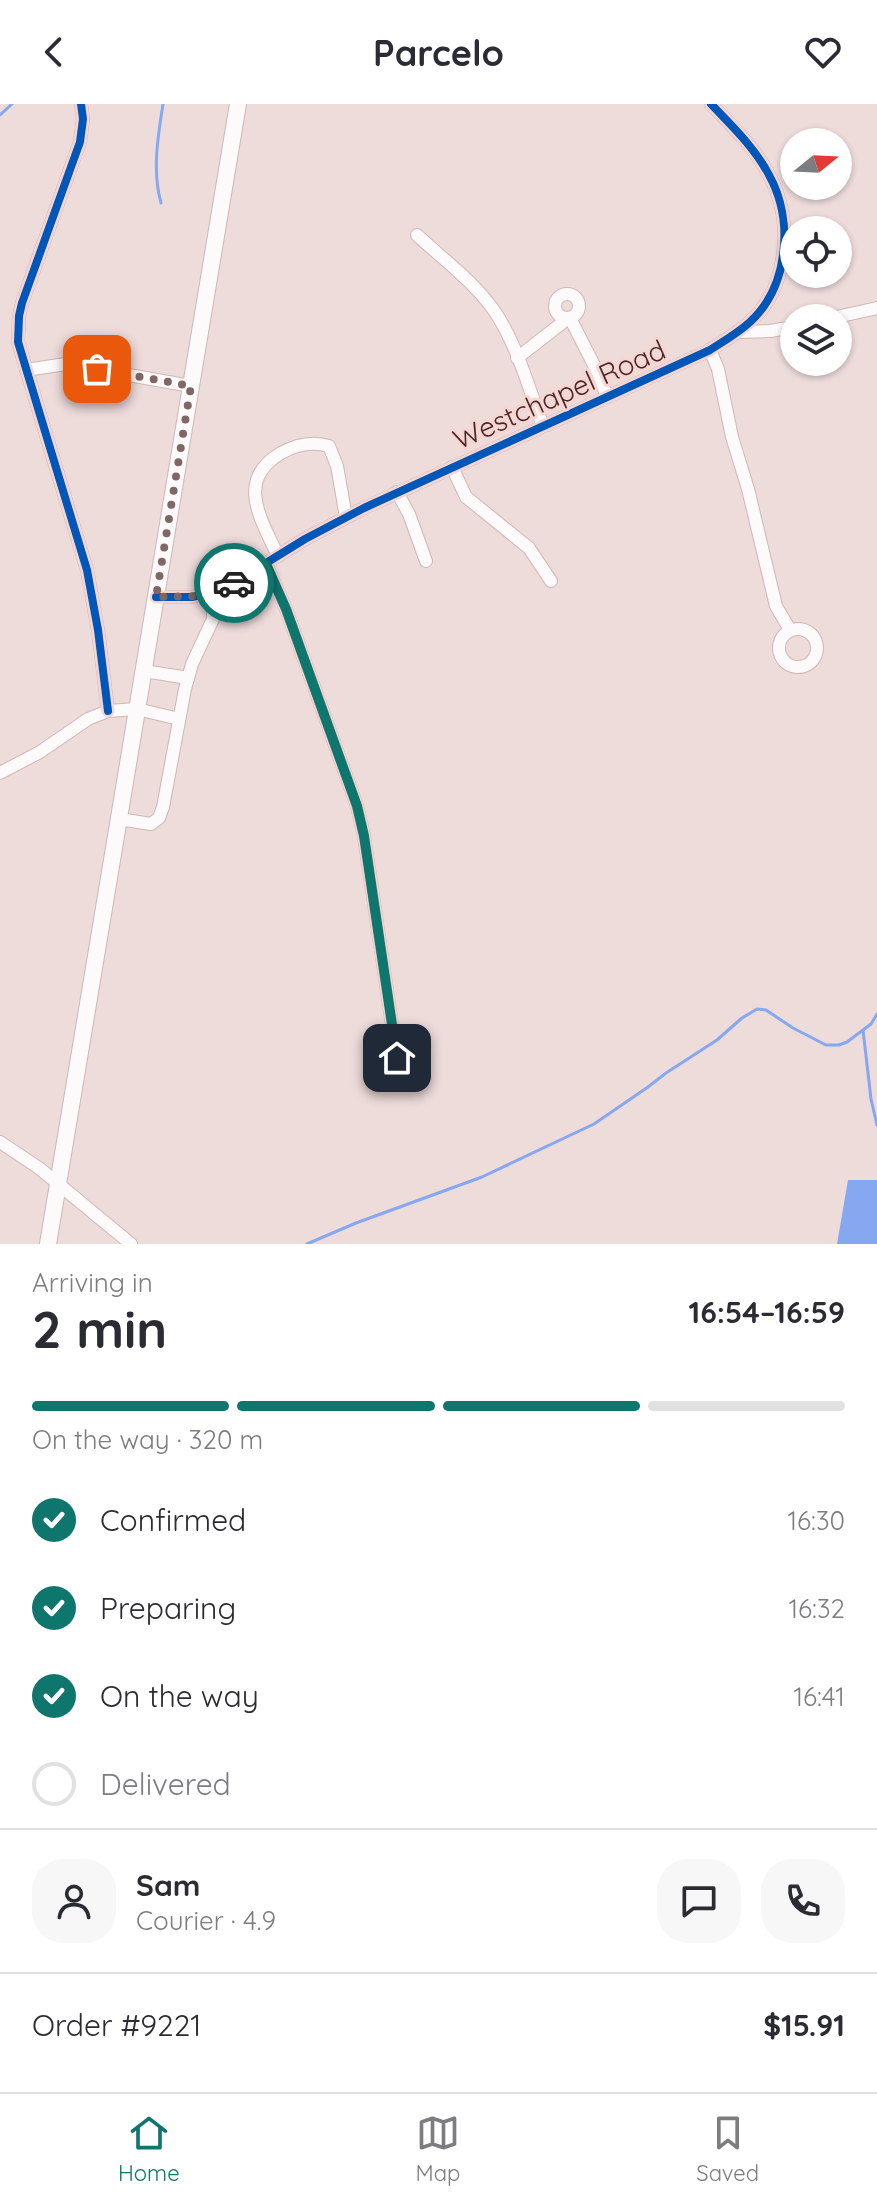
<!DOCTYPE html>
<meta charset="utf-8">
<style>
body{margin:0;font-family:Quicksand,sans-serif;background:#f7f7f7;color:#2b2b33;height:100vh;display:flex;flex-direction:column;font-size:30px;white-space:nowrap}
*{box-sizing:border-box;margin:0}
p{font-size:26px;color:#7c7c81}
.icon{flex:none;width:44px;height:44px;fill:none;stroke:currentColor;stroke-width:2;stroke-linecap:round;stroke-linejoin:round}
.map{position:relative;height:1140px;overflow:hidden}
.sheet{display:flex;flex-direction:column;background:#fff;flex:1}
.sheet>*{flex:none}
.needle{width:52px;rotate:72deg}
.buttons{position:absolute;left:780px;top:24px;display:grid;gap:16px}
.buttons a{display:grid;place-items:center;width:72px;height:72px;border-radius:50%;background:#fff;box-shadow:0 2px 6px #0004;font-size:40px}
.pin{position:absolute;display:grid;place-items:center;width:68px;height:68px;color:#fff;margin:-34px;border-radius:16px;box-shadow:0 4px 12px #0006}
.courier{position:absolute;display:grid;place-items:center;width:80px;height:80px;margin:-40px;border:6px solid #0f766e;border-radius:50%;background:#fff;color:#222;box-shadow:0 2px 10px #0007}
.overview em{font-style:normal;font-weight:700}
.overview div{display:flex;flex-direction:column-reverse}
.overview{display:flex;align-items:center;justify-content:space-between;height:136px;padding:0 32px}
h1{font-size:52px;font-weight:700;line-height:60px}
.bar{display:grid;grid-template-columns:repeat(4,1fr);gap:12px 8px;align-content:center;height:96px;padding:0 32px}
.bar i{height:10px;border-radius:6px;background:#e1e1e2}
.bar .active{background:#0f766e}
.bar p{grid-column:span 4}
.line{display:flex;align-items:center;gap:20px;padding:0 32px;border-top:2px solid #e1e1e2}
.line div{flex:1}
.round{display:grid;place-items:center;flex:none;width:84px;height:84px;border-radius:32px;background:#f7f7f7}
ol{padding:0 32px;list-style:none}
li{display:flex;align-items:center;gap:24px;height:88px}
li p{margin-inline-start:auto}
li .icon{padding:8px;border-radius:50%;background:#0f766e;color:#fff;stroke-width:4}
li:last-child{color:#7c7c81}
li i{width:44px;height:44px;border:4px solid #e1e1e2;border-radius:50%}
header{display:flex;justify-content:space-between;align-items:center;height:104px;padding:0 32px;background:#fff;font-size:36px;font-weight:700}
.dock{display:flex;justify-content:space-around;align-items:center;height:112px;border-top:2px solid #e1e1e2;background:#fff;font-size:22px;color:#7c7c81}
.dock a{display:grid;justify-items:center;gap:4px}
.dock .active{color:#0f766e}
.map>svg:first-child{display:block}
</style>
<header><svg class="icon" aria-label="back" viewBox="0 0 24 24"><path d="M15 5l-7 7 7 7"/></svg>Parcelo<svg class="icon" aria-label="heart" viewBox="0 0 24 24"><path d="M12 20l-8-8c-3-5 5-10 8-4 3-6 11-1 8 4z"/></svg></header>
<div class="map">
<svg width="877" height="1140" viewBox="0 0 877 1140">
<rect width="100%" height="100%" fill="#eedcdb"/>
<path fill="#86a8f1" d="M848,1076H877V1140H837Z"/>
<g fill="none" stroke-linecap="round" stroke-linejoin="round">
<g stroke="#86a8f1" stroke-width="3">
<path d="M0,11L12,0"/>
<path d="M161,99C152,67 158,32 163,0"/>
<path d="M863,926L871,995L877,1021"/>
<path d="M307,1140L356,1119L482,1073L594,1020L648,983L666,969L717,936L742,914L757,905L766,906L793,924L826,941H839L847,938L871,920L877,910"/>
</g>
<defs>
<g id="minor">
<path d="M81,0L83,15L80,38L22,199L19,212L18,238L87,466L98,526L108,607"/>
<path d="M417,131C444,156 477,180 497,211C518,244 529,285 543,322"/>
<circle cx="567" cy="202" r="12"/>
<path d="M570,214L598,269L607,293"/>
<path d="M832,214L877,204"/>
<path d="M738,228L770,227L794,223"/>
<path d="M710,246L718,265L732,333L748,385L776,502L790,526"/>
<path d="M517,254L562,219V214"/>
<path d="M26,266L66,260L191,282"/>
<path d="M452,363L466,393L529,444L551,477"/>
<path d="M397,388L409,410L426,457"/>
<path d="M278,452C261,415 235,376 281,349C297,340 312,337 329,342L337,362L346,413"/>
<path d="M266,460L286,505L357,702L364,732L397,954"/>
<path d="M156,493H192L214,488L242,474L305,435L364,404L710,246C724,237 738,229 750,218C789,182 794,116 769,71C755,44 732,22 711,0"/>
<circle cx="798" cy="544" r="19"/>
<path d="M144,567L188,574"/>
<path d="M0,669L40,648L88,615L108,607L137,605L179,615"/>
<path d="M119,715L151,720L159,714L163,703L185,585L192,560L213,515L214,488"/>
<path d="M0,1038L39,1064L131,1140"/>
</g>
<path id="major" d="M48,1140L238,0"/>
</defs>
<use href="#minor" stroke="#cfb7b6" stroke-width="14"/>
<use href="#major" stroke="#cfb7b6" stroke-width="18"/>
<use href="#minor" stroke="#fcfafa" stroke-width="12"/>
<use href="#major" stroke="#fcfafa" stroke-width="16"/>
<defs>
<g id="cycleway">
<path d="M81,0L83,15L80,38L22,199L19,212L18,238L87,466L98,526L108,607"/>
<path d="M266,460L286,505L357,702L364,732L397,954"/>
<path d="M156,493H192L214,488L242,474L305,435L364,404L710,246C724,237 738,229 750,218C789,182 794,116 769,71C755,44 732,22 711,0"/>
</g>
</defs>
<use href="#cycleway" stroke="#f6d5d3" stroke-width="13"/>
<use href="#cycleway" stroke="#0057b8" stroke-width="8"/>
</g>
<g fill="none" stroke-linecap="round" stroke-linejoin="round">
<path stroke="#806766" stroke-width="8" stroke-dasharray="0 14.4" d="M97,265L191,282L156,493L203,492L234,479"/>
<path stroke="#0f766e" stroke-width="10" d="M234,479L266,460L286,505L357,702L364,732L397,954"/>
</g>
<g text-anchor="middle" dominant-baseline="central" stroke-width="6" stroke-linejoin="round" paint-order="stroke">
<g font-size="28" fill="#452827" stroke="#f6d5d3">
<text transform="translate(559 290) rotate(-24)">Westchapel Road</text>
</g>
</g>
</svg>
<div class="buttons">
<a><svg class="needle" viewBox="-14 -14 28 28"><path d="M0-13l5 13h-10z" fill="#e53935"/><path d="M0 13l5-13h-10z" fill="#7c7c81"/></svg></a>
<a><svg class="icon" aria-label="locate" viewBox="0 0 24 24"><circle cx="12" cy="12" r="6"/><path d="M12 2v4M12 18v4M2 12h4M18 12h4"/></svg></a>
<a><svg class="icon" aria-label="layers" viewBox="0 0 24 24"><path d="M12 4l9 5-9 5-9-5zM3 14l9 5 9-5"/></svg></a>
</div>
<div class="pin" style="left:97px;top:265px;background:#ea580c"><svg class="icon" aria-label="bag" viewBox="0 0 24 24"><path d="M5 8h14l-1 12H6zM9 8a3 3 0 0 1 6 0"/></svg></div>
<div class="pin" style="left:397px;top:954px;background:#1f2937"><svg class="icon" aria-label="home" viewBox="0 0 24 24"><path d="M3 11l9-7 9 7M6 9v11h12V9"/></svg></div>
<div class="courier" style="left:234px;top:479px"><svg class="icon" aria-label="car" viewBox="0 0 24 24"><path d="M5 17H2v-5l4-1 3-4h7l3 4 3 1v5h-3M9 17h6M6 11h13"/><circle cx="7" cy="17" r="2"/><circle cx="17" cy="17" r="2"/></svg></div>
</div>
<section class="sheet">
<div class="overview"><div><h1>2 min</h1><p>Arriving in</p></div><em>16:54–16:59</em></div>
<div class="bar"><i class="active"></i><i class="active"></i><i class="active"></i><i></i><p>On the way · 320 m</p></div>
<ol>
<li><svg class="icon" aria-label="check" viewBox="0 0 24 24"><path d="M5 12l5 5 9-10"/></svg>Confirmed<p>16:30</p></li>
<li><svg class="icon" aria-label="check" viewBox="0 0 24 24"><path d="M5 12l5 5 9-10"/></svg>Preparing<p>16:32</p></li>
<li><svg class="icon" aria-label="check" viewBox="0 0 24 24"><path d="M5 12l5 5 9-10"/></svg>On the way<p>16:41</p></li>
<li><i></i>Delivered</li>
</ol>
<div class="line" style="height:144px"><a class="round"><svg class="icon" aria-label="person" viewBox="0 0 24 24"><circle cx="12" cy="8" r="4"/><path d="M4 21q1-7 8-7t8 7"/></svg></a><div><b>Sam</b><p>Courier · 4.9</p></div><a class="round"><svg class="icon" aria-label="chat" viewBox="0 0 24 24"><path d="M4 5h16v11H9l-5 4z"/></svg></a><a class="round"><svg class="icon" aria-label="phone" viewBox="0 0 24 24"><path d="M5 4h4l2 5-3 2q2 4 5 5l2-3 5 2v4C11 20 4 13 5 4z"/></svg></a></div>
<div class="line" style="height:104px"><div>Order #9221</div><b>$15.91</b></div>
</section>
<nav class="dock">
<a class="active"><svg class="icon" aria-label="home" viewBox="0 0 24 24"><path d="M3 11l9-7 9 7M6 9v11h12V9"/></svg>Home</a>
<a><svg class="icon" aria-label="map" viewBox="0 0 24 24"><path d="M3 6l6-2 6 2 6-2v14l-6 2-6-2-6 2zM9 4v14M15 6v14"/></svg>Map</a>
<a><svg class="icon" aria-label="saved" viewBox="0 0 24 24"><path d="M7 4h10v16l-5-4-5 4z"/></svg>Saved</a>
</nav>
